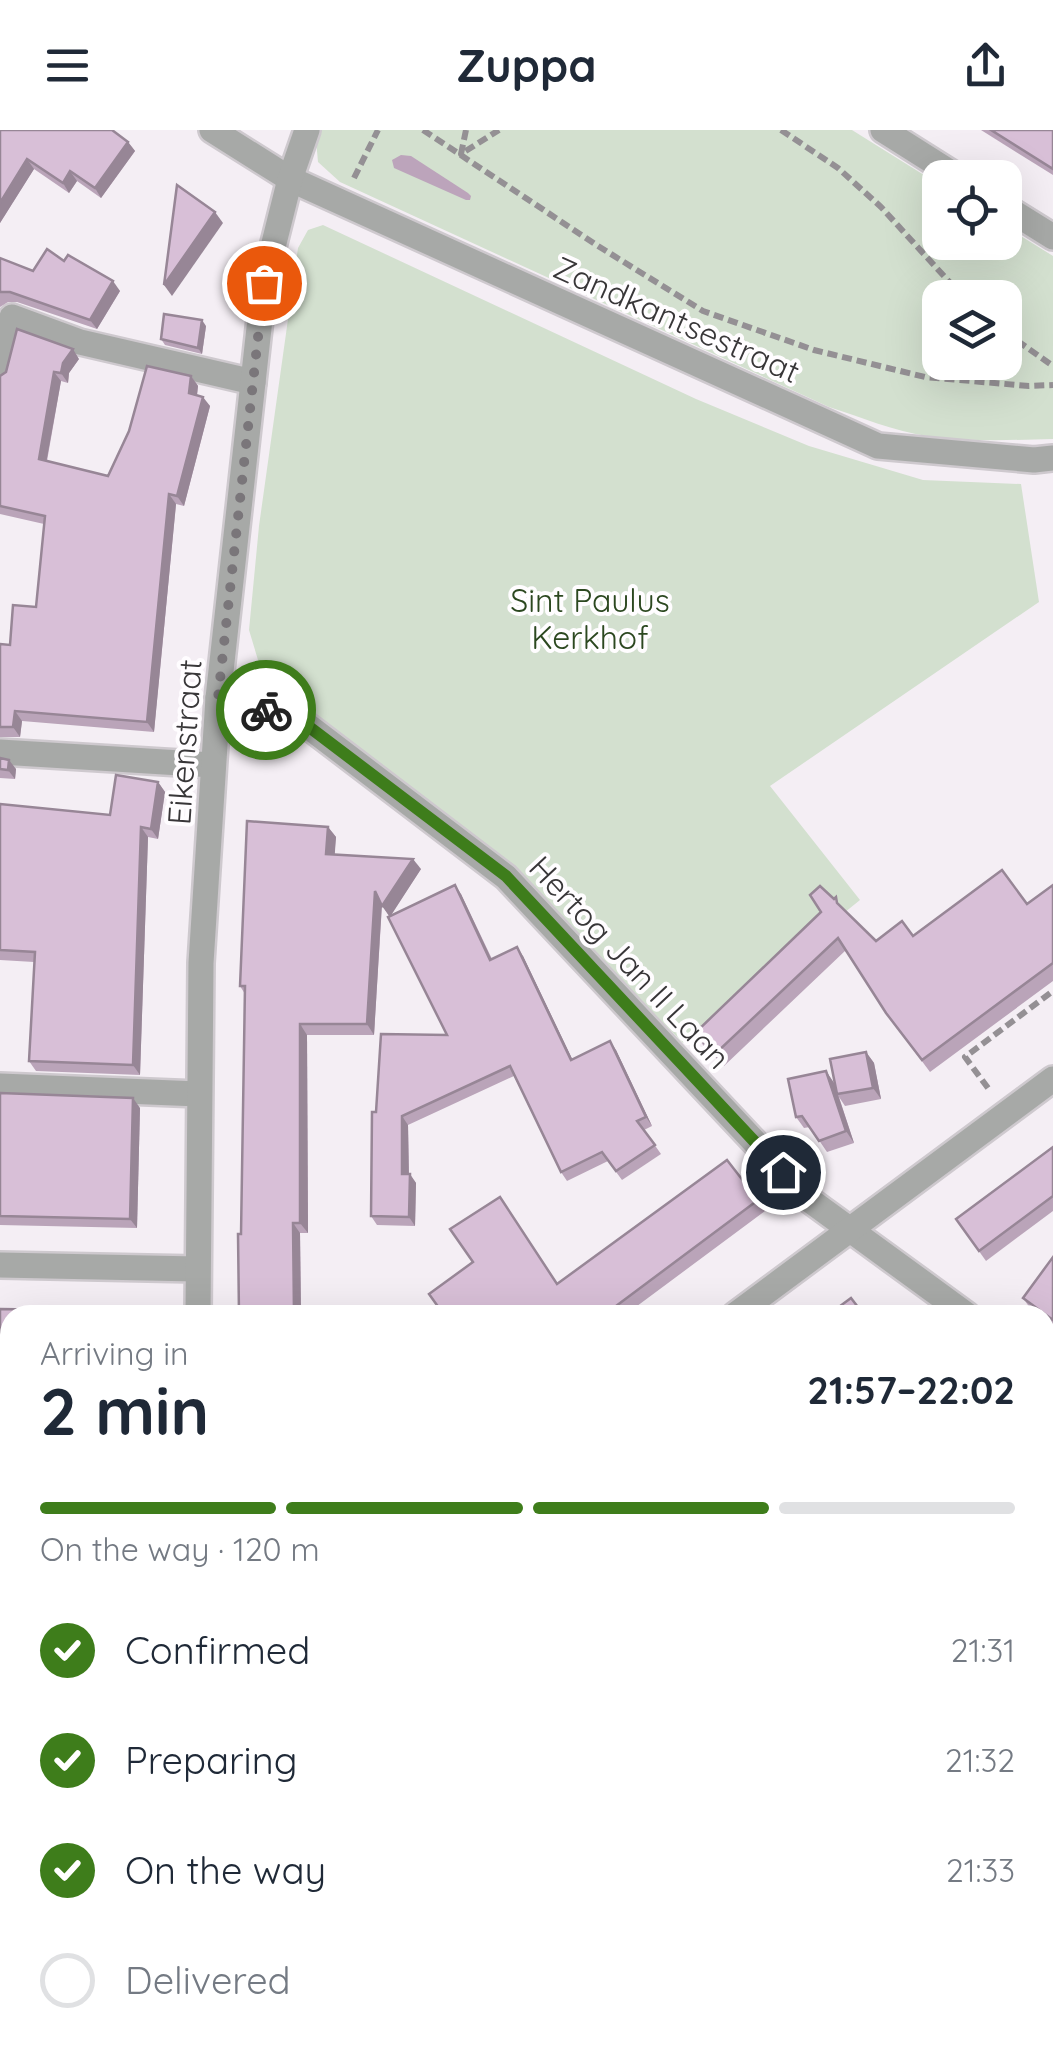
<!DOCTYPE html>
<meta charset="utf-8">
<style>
body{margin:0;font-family:Quicksand,sans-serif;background:#f6f6f7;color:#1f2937;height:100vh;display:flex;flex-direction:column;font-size:38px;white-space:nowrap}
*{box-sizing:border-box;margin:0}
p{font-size:32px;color:#747a83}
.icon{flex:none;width:55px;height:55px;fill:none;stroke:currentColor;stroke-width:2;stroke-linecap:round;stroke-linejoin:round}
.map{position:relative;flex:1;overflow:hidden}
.details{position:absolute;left:0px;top:1175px;width:1055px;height:752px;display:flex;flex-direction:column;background:#fff;border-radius:30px 30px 0 0;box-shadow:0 10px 40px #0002}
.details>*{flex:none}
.buttons{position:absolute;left:922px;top:30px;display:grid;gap:20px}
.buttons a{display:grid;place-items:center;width:100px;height:100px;border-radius:20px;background:#fff;box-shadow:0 10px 40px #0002;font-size:50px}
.pin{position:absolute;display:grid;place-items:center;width:85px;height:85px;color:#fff;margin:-42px;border:5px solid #fff;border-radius:50%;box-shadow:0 2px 10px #0007}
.courier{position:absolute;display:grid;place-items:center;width:100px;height:100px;margin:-50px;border:8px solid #3e7d1b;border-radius:50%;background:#fff;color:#222;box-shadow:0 2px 12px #0007}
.overview em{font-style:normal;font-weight:800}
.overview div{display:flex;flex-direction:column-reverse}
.overview{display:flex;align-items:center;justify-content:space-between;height:170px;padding:0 40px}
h1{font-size:65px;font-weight:800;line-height:75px}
.bar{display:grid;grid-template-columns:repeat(4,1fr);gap:15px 10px;align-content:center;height:120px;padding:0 40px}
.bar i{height:12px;border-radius:8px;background:#e0e1e3}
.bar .active{background:#3e7d1b}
.bar p{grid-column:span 4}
ol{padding:0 40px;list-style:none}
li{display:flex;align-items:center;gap:30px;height:110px}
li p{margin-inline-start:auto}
li .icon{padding:10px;border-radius:50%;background:#3e7d1b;color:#fff;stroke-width:4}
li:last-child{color:#747a83}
li i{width:55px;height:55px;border:5px solid #e0e1e3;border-radius:50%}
header{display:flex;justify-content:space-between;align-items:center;height:130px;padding:0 40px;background:#fff;font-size:45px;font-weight:800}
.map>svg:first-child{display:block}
</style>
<header><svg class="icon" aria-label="menu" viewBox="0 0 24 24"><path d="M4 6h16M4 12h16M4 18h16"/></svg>Zuppa<svg class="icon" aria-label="share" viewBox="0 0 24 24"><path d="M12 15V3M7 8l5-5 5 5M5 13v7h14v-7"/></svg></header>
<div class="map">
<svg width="1053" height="1927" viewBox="0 0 1053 1927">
<rect width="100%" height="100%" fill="#f4eef4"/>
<g fill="#d3e0cf" fill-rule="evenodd">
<path d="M321,0H852L940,55V112H1005V96L1053,126V309C1011,310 969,312 927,306C893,301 861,287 829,277L340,52L318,32L316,10ZM940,168H1005V232H940Z"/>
<path d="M323,95L696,269L809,316L923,350L1021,354L1039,472L770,656L860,770L683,913L504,734L301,588L264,550L249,500L259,396L298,118L308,100Z"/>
</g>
<path fill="#bca4bb" d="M401,25L411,26L468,63L471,66L470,70H466L394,38L392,30Z"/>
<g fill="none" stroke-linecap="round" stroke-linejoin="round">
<defs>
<g id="minor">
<path d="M212,0L290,49L878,316L1034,330L1053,328"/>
<path d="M883,0L959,48"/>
<path d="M1005,77L1053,107"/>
<path d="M0,242L12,187L80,212L253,252"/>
<path d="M218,568L296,587L506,747L808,1069L967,1185"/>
<path d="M0,622L213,635"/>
<path d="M0,956L199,964"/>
<path d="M0,1135L197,1139"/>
<path d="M198,1185L201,833L218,568L264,153L290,49L307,0"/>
<path d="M735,1185L1053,949"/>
<path d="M1045,1243L1053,1249"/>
<path d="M1045,1652L1053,1644"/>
<path d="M318,1918L321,1927"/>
<path d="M890,1918L898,1927"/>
<path d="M762,1927L773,1918"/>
</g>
</defs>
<use href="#minor" stroke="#cec9ce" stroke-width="30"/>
<g stroke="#949094" stroke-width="6" stroke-dasharray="10 5" stroke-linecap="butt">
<path d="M423,0L598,116L703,181L814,220L925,247L1029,256L1053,255"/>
<path d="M466,0L461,24L499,0"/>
<path d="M781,0L838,38L881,77L964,168"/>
<path d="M354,48L378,0"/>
<path d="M1005,202L1053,236"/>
<path d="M988,958L965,927L1053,861"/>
</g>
<use href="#minor" stroke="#a7a9a7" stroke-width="25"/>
</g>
<g fill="#baa4b9">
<path d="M0,0L128,12L135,21L101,68L77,51L69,63L34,39L0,93Z"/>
<path d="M981,0H1053V45Z"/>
<path d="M0,128L33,141L64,131L120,161L97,199L17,172H8L0,177Z"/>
<path d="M206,196L202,224L165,215L161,209Z"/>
<path d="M79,229L69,243L68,253L61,251L47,331L108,346L191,246L198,256L197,265L210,276L184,376L176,374L154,602L22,591L20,607H0V514L10,515L36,477L44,394L0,384V246Z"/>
<path d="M0,628L16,639L15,649L0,648Z"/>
<path d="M158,652L165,662L158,709L148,707L140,945L36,941L29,931L34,832L0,830V674L110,685Z"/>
<path d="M328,697L336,707L334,725L421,739L390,786L461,764L492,829L523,826L572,929L616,920L652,996L644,1000L661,1024L622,1050L608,1031L567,1051L561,1042L514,946L408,995L409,1044L416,1053L415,1096L377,1095L371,1086L376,982L447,905L389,786L382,775L374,905H307L308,1103H300L301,1182L367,1179L371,1185H239L244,984L245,864L240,856Z"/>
<path d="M1053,755V851L930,942L886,883L846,820L724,936L703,915L695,903L845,780L876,811L913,806L1027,774Z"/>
<path d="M866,922L874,933L881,969L845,976L839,967L854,1013L827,1022L810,997L804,998L796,987L826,941L834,953Z"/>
<path d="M0,963L140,978L137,1098L0,1095Z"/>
<path d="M1053,1017V1081L986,1131L956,1089Z"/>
<path d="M727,1030L765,1081L625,1185H444L557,1154Z"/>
<path d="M1053,1127V1195L1045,1189V1185H1040L1030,1178L1023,1168Z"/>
<path d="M0,1179L128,1181L131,1185H10V1322H0Z"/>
<path d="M1045,1280L1053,1286V1544L1045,1551Z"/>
<path d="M0,1476L10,1477V1666H0Z"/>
<rect x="0" y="1729" width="10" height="165"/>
<path d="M1053,1835V1909L1049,1912L1053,1927H964L956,1918H1045V1842Z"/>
<path d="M510,1918H675L661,1927H497Z"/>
</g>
<g fill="#978696">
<path d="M128,12L135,21L101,68L95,58Z"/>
<path d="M27,29L34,39L0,93V73Z"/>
<path d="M70,41L77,51L69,63L63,53Z"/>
<path d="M215,82L223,93L172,166L164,155Z"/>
<path d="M113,151L120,161L97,199L90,190Z"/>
<path d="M202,190L206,196L202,224L198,218Z"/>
<path d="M73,219L79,229L69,243L68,253L61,243L63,233Z"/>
<path d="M54,242L61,251L45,339L39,329Z"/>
<path d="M191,246L198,256L196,273L189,263Z"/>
<path d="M203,267L210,276L184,376L177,366Z"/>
<path d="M169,364L176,374L154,602L147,592Z"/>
<path d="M15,581L22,591L20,607L13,597Z"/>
<path d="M9,630L16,639L15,649L8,640Z"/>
<path d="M158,652L165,662L158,709L151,699Z"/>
<path d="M141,697L148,707L140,945L133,935Z"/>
<path d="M328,697L336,707L334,735L326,724Z"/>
<path d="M413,729L421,739L390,787L382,776Z"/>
<path d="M455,755L461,764L496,839L490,830Z"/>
<path d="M375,761L382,772L374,905L367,894Z"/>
<path d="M517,817L523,826L577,939L571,930Z"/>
<path d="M300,894L307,905L308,1103L300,1093Z"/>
<path d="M610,911L616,920L652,996L646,987Z"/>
<path d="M866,922L874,933L881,969L873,958Z"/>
<path d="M826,941L834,953L854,1013L846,1001Z"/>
<path d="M133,968L140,978L137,1098L130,1089Z"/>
<path d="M402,986L408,995L409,1053L402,1044Z"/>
<path d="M410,1044L416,1053L415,1096L409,1087Z"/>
<path d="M293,1093L300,1103L301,1185L294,1183Z"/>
</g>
<g fill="#d8bfd7" stroke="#978696" stroke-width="2.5">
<path d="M0,0H112L128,12L95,58L70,41L63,53L27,29L0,73Z"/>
<path d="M991,0H1053V39Z"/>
<path d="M177,55L215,82L164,155Z"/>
<path d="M47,119L64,131L68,125L113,151L90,190L10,162H0V128L33,141Z"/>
<path d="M164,184L202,190L198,218L161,209Z"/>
<path d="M17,199L73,219L63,233L61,243L54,242L39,329L108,346L129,301L147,236L191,246L189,263L203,267L177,366L169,364L147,592L15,581L13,597H0V514L10,515L13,475L36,477L45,386L0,376V246L6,242Z"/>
<path d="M0,628L9,630L8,640L0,639Z"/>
<path d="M116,645L158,652L151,699L141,697L133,935L29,931L35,822L0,820V674L110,685Z"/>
<path d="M247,691L328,697L326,724L413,729L382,776L375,761L367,894H300V1093H293L294,1183L367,1179L368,1185H239L238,1104H241L245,856H240Z"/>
<path d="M1002,740L1027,774L1053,755V833L922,930L886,883L838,808L715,924L695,903L821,782L810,765L820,756L834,769L836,767L837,773L876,811L902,791L913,806Z"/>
<path d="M455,755L490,830L517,817L571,930L610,911L646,987L637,991L655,1015L616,1041L602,1022L561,1042L510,936L402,986V1044H410L409,1087L371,1086L372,982H376L381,904L447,905L388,787Z"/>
<path d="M866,922L873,958L837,964L830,929Z"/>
<path d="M826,941L846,1001L819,1011L802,986L796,987L788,949Z"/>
<path d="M0,963L133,968L130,1089L0,1086Z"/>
<path d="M1053,1017V1066L979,1121L956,1089Z"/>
<path d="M727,1030L758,1070L604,1185H444L429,1164L473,1132L450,1099L500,1067L557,1154Z"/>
<path d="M1053,1127V1190L1023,1168Z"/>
<path d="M851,1168L864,1185H828Z"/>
<path d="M0,1179L128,1181V1185H10V1312H0Z"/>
<path d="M1045,1280L1053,1286V1527L1045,1534Z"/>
<path d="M0,1476L10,1477V1656H0Z"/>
<path d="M1053,1707V1767L1050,1770L1045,1766V1714Z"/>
<rect x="0" y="1729" width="10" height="156"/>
<path d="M1053,1835V1891L1045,1898V1842Z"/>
<path d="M1045,1907L1053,1916V1927H966L958,1918H1045Z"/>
<path d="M510,1918H652L639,1927H497Z"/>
</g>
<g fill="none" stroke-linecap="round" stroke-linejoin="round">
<path stroke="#7a767a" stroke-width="10" stroke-dasharray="0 18" d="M264,153L218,568L266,580"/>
<path stroke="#3e7d1b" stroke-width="12" d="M266,580L296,587L506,746L783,1042"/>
</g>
<g text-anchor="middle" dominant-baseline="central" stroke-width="8" stroke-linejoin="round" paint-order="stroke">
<g font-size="32" fill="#383638" stroke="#fffdff">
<text transform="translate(677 189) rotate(24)">Zandkantsestraat</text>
<text transform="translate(184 612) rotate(-86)">Eikenstraat</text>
<text transform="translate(630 832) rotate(47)">Hertog Jan II Laan</text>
</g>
<g font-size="32" fill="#2c4820" stroke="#fffdff">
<text x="590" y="470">Sint Paulus<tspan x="590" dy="37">Kerkhof</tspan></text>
</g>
</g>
</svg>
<div class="buttons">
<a><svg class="icon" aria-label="locate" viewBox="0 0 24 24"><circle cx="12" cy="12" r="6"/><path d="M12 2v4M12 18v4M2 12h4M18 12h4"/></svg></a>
<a><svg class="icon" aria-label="layers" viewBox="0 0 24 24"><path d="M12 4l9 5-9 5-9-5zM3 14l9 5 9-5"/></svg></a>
</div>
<div class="pin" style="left:264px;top:153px;background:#ea580c"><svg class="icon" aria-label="bag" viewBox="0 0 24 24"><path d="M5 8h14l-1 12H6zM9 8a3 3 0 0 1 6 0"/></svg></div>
<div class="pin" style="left:783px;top:1042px;background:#1f2937"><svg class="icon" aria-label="home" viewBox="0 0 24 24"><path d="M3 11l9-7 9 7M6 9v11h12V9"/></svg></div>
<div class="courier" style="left:266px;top:580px"><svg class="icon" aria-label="bike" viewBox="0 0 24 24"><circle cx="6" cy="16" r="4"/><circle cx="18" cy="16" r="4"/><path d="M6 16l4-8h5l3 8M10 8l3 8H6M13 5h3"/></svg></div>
<section class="details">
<div class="overview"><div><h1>2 min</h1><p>Arriving in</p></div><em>21:57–22:02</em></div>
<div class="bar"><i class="active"></i><i class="active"></i><i class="active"></i><i></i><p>On the way · 120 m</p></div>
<ol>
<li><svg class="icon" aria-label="check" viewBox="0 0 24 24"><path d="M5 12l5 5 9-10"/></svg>Confirmed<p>21:31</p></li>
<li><svg class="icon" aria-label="check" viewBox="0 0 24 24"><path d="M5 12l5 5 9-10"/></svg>Preparing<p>21:32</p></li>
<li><svg class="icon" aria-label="check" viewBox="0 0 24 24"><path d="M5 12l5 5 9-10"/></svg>On the way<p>21:33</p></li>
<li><i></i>Delivered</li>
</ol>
</section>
</div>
